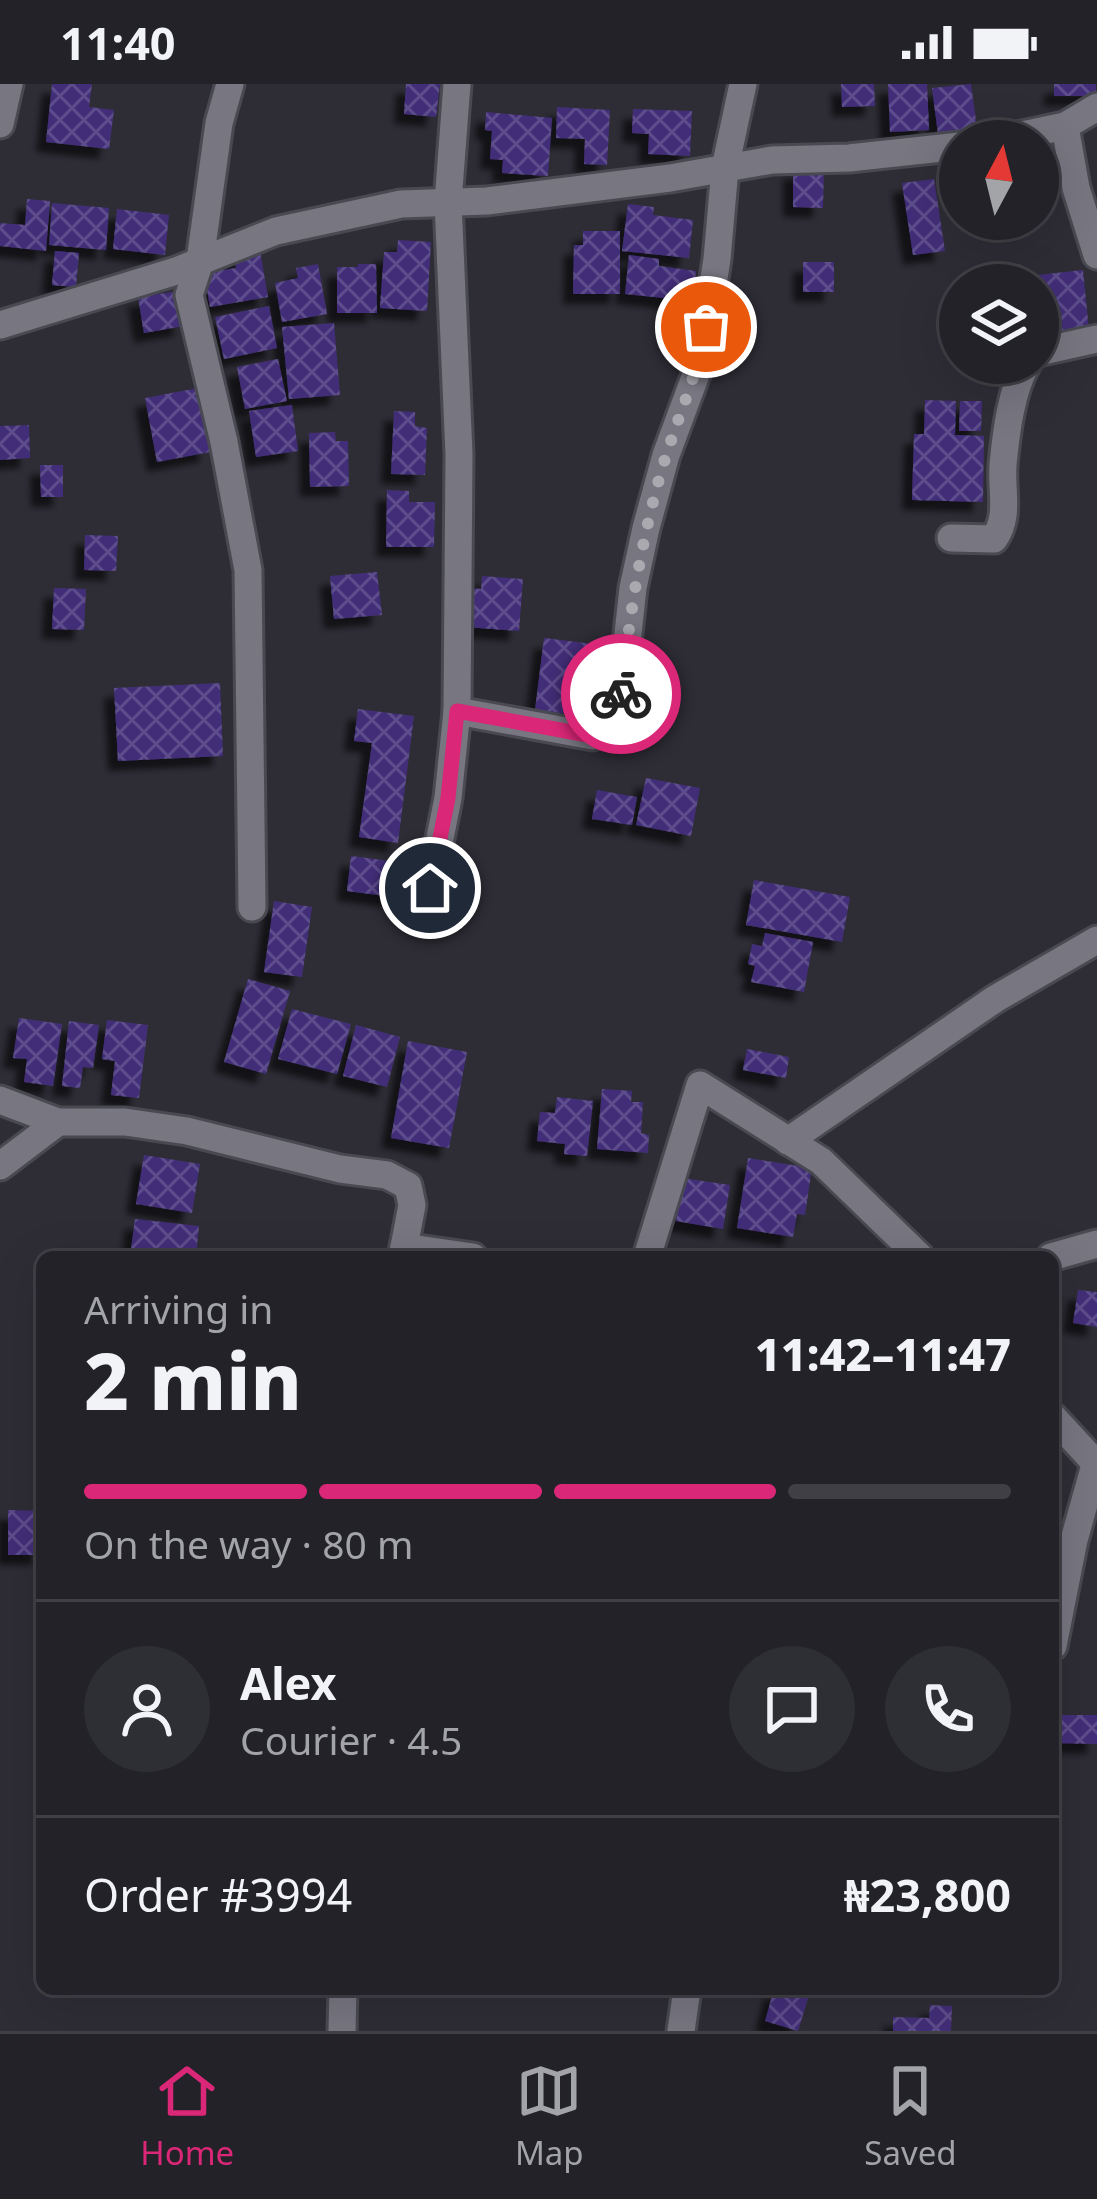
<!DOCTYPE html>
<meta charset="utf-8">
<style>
body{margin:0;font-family:"Noto Sans",sans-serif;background:#2e2f34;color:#f1f3f6;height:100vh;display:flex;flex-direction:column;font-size:45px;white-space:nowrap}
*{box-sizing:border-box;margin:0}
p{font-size:39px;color:#a2a4a8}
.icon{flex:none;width:66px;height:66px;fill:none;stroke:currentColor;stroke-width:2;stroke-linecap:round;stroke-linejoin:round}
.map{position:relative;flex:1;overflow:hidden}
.panel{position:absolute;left:36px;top:1167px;width:1023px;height:744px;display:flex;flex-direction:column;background:#222228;border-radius:18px;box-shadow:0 12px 48px #0002,0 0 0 3px #3f3f45}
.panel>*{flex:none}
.needle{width:78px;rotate:7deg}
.fabs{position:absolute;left:939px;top:36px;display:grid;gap:24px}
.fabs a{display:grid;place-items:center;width:120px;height:120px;border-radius:50%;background:#222228;box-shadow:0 12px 48px #0002,0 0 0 3px #3f3f45;font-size:60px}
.pin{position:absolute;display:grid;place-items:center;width:102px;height:102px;color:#fff;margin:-51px;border:6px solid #fff;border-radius:50%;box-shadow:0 3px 12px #0007}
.courier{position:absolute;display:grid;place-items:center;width:120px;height:120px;margin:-60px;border:9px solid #db2777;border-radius:50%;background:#fff;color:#222;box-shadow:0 3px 15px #0007}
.headline em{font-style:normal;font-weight:800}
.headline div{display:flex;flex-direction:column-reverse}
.headline{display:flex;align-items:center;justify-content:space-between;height:204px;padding:0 48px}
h1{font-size:78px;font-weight:800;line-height:90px}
.bar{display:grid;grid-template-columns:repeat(4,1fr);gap:18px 12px;align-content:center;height:144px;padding:0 48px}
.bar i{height:15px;border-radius:9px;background:#3f3f45}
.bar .current{background:#db2777}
.bar p{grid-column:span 4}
.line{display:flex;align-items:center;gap:30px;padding:0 48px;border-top:3px solid #3f3f45}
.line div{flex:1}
.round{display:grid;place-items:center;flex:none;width:126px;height:126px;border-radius:63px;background:#2e2f34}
.status{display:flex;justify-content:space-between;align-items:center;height:84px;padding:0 60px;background:#222228;direction:ltr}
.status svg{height:33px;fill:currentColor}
.tabs{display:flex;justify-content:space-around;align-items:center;height:168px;border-top:3px solid #3f3f45;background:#222228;font-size:33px;color:#a2a4a8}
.tabs a{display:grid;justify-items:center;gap:6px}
.tabs .current{color:#db2777}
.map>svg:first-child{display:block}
</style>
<div class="status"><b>11:40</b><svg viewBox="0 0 49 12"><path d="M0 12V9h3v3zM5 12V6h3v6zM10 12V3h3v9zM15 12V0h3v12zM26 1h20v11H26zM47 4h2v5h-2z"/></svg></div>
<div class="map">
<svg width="1097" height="1947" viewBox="0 0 1097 1947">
<defs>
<pattern id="building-cross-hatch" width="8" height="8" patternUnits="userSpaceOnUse" patternTransform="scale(3)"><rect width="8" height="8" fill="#422f78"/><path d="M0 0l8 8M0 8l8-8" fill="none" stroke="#5d4d8c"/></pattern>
<filter id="shadow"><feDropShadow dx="-10" dy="10" stdDeviation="3" flood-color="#0009"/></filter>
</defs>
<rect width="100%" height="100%" fill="#2e2d36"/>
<g fill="url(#building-cross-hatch)" filter="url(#shadow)">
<path d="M52,0H92L89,23L114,26L109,65L46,58Z"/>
<path d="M406,0H440L436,33L404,30Z"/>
<path d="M841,0H874L875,22L842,23Z"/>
<path d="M888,0H927L929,46L890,48Z"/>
<path d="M971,0L977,44L938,50L932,4Z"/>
<rect x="1054" y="0" width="42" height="12"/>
<path d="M557,23L610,26L607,81L584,80L585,55L556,54Z"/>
<path d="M633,25L692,27L690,72L648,70L649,50L632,49Z"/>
<path d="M486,28L552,34L548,92L502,89L503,76L490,75L492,47L485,46Z"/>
<path d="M793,85H824L823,124L793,123Z"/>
<path d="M934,95L945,167L913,171L902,99Z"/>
<path d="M27,115L50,117L46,167L0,162V139L25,141Z"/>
<path d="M52,119L109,124L106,166L49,161Z"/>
<path d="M628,120L654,123L653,131L693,136L689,174L622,167Z"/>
<path d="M117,125L169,131L165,171L113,165Z"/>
<path d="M583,147H620V210H573L574,161H583Z"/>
<path d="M398,156L431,158L427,227L380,224L384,168H397Z"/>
<path d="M55,167L79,169L76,203L52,201Z"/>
<path d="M260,167L268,213L210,223L204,189L236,184L234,172Z"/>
<path d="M629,171L659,175V182L696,187L693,217L625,210Z"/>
<rect x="803" y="178" width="31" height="30"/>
<path d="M318,180L327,230L282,238L275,199L298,194L296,184Z"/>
<path d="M358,180H376L377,229H337V183H358Z"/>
<path d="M1083,186L1089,246L1038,252V201H1020L1019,193Z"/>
<path d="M179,207L184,242L144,249L138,213Z"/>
<path d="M269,222L277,264L224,275L215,233Z"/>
<path d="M334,239L340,311L289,315L282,243Z"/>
<path d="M278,275L287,317L245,325L237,283Z"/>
<path d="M198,304L210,368L157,378L145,314Z"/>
<path d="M925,316L956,317L955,351L984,352L983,418L912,416L914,350H924Z"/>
<path d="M960,317H982L981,347H959Z"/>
<path d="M292,321L298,367L256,373L249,327Z"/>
<path d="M394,327L415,328V342L427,344L425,391L391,390Z"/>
<path d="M29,341L30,374L0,376V342Z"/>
<path d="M335,348L336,357H348L349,402L310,403L309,349Z"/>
<path d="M40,381H63V413H41Z"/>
<path d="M387,406L409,407V418H435L434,463H386Z"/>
<path d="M85,451L118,452L116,487L84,486Z"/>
<path d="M377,488L382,531L334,535L330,492Z"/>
<path d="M482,492L523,495L519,547L465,543L469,504L481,505Z"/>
<path d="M54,504L86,505L84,546L52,545Z"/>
<path d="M544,554L602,561L593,633L535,626Z"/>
<path d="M220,599L223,672L118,677L114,604Z"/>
<path d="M358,625L414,632L398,759L359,753L372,659L354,657Z"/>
<path d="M646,694L700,704L691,752L636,741Z"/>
<path d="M597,706L637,713L632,741L592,735Z"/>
<path d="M351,772L398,778L393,813L347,807Z"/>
<path d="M754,796L850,813L842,858L746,841Z"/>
<path d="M274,817L312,823L302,893L264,888Z"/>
<path d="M765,849L813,858L804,908L751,898L755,882L748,880L752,860L762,862Z"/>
<path d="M248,895L290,907L266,990L224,978Z"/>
<path d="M292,925L351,940L337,990L278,975Z"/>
<path d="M19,934L62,940L53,1002L24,998L27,975L13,974Z"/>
<path d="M107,936L148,941L139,1014L111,1011L115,977L102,975Z"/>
<path d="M69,937L99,941L93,984L83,983L80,1004L62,1002Z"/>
<path d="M356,941L400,953L387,1003L343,992Z"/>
<path d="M408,957L467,968L449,1064L391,1054Z"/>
<path d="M747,965L789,973L786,994L743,986Z"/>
<path d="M602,1005L632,1007L631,1018H643L641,1049L649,1051L648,1069L597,1065Z"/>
<path d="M557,1013L593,1017L587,1072L564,1070L565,1060L537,1057L540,1028L555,1029Z"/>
<path d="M144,1071L200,1080L192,1129L136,1120Z"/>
<path d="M748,1074L812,1084L805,1131L797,1130L793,1153L737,1144Z"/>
<path d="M683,1094L730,1101L723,1145L676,1137Z"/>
<path d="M135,1135L199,1142L196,1173H130Z"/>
<path d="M1078,1206L1097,1208V1243L1073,1239Z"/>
<path d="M8,1426L42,1427V1471H8Z"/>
<path d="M1053,1631H1097V1660L1053,1659Z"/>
<path d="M774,1905H811L798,1947L765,1937Z"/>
<path d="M930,1921L952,1922L951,1947H893V1933L929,1934Z"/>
</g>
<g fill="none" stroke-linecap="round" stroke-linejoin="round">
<defs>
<g id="minor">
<path d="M230,0L219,39L200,177L189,211L224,358L248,486L252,823"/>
<path d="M0,40L9,0"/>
<path d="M1065,42L1076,104L1097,171"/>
<path d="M994,57L1065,42L1097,23"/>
<path d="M0,241L176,187L276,147L401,120L487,117L670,94L772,76L849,74L960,62"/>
<path d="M1038,268L1097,255"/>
<path d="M951,454L994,455C1010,432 1001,408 1003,381C1006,349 1011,307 1027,279"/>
<path d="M457,627L593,652L611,641L620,622L633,504L646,444L666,371L701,277L717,175L725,84L743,0"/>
<path d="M430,804L448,714L457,627L459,370L448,118L457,0"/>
<path d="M0,1016L58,1038H125L187,1047L340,1085L387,1091L408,1102L412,1121L404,1163"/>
<path d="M788,1057L995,915L1097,856"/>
<path d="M0,1082L58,1038"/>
<path d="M403,1173L404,1163L473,1173"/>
<path d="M647,1173L700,1001L821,1077L920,1173"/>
<path d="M1051,1173L1097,1160"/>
<path d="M1053,1333L1097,1381"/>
<path d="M1053,1562L1074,1456L1097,1374"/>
<path d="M342,1947L343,1905"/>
<path d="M681,1947L687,1905"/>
</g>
</defs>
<use href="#minor" stroke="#494951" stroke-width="33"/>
<use href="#minor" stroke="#777681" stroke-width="27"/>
</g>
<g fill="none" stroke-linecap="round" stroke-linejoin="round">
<path stroke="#aaa9b0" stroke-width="12" stroke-dasharray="0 21.6" d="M621,610C630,530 641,453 665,375C679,330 698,289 706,243"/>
<path stroke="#db2777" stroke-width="15" d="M430,804L448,714L457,627L593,652L611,641L621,610"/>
</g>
</svg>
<div class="fabs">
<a><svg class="needle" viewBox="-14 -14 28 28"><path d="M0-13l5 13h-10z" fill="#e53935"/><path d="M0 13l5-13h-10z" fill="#a2a4a8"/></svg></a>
<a><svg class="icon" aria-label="layers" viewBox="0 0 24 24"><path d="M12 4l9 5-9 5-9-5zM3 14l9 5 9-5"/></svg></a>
</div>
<div class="pin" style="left:706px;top:243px;background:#ea580c"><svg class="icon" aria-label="bag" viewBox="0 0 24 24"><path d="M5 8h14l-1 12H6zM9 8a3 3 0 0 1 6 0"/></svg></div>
<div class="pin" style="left:430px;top:804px;background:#1f2937"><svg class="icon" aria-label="home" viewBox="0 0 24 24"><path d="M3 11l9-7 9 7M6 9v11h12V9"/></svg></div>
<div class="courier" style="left:621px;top:610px"><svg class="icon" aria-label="bike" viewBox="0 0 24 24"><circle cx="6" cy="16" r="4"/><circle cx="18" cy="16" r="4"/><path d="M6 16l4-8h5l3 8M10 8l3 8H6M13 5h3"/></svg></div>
<section class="panel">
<div class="headline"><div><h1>2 min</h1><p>Arriving in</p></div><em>11:42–11:47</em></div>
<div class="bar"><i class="current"></i><i class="current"></i><i class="current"></i><i></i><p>On the way · 80 m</p></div>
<div class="line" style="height:216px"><a class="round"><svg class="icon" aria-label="person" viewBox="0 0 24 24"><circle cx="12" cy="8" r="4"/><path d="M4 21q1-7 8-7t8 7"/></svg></a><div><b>Alex</b><p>Courier · 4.5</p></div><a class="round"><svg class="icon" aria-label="chat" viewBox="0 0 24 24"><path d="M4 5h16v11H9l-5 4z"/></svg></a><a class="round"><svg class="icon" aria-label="phone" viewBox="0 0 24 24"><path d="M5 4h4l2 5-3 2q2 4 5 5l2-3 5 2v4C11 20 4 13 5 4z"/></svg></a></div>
<div class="line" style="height:156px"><div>Order #3994</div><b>₦23,800</b></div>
</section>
</div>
<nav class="tabs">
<a class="current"><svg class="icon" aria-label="home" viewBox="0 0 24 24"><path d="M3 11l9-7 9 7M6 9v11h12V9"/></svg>Home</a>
<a><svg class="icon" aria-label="map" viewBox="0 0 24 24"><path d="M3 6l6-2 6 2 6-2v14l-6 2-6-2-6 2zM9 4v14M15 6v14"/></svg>Map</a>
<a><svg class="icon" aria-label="saved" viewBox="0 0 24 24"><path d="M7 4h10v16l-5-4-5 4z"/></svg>Saved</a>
</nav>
